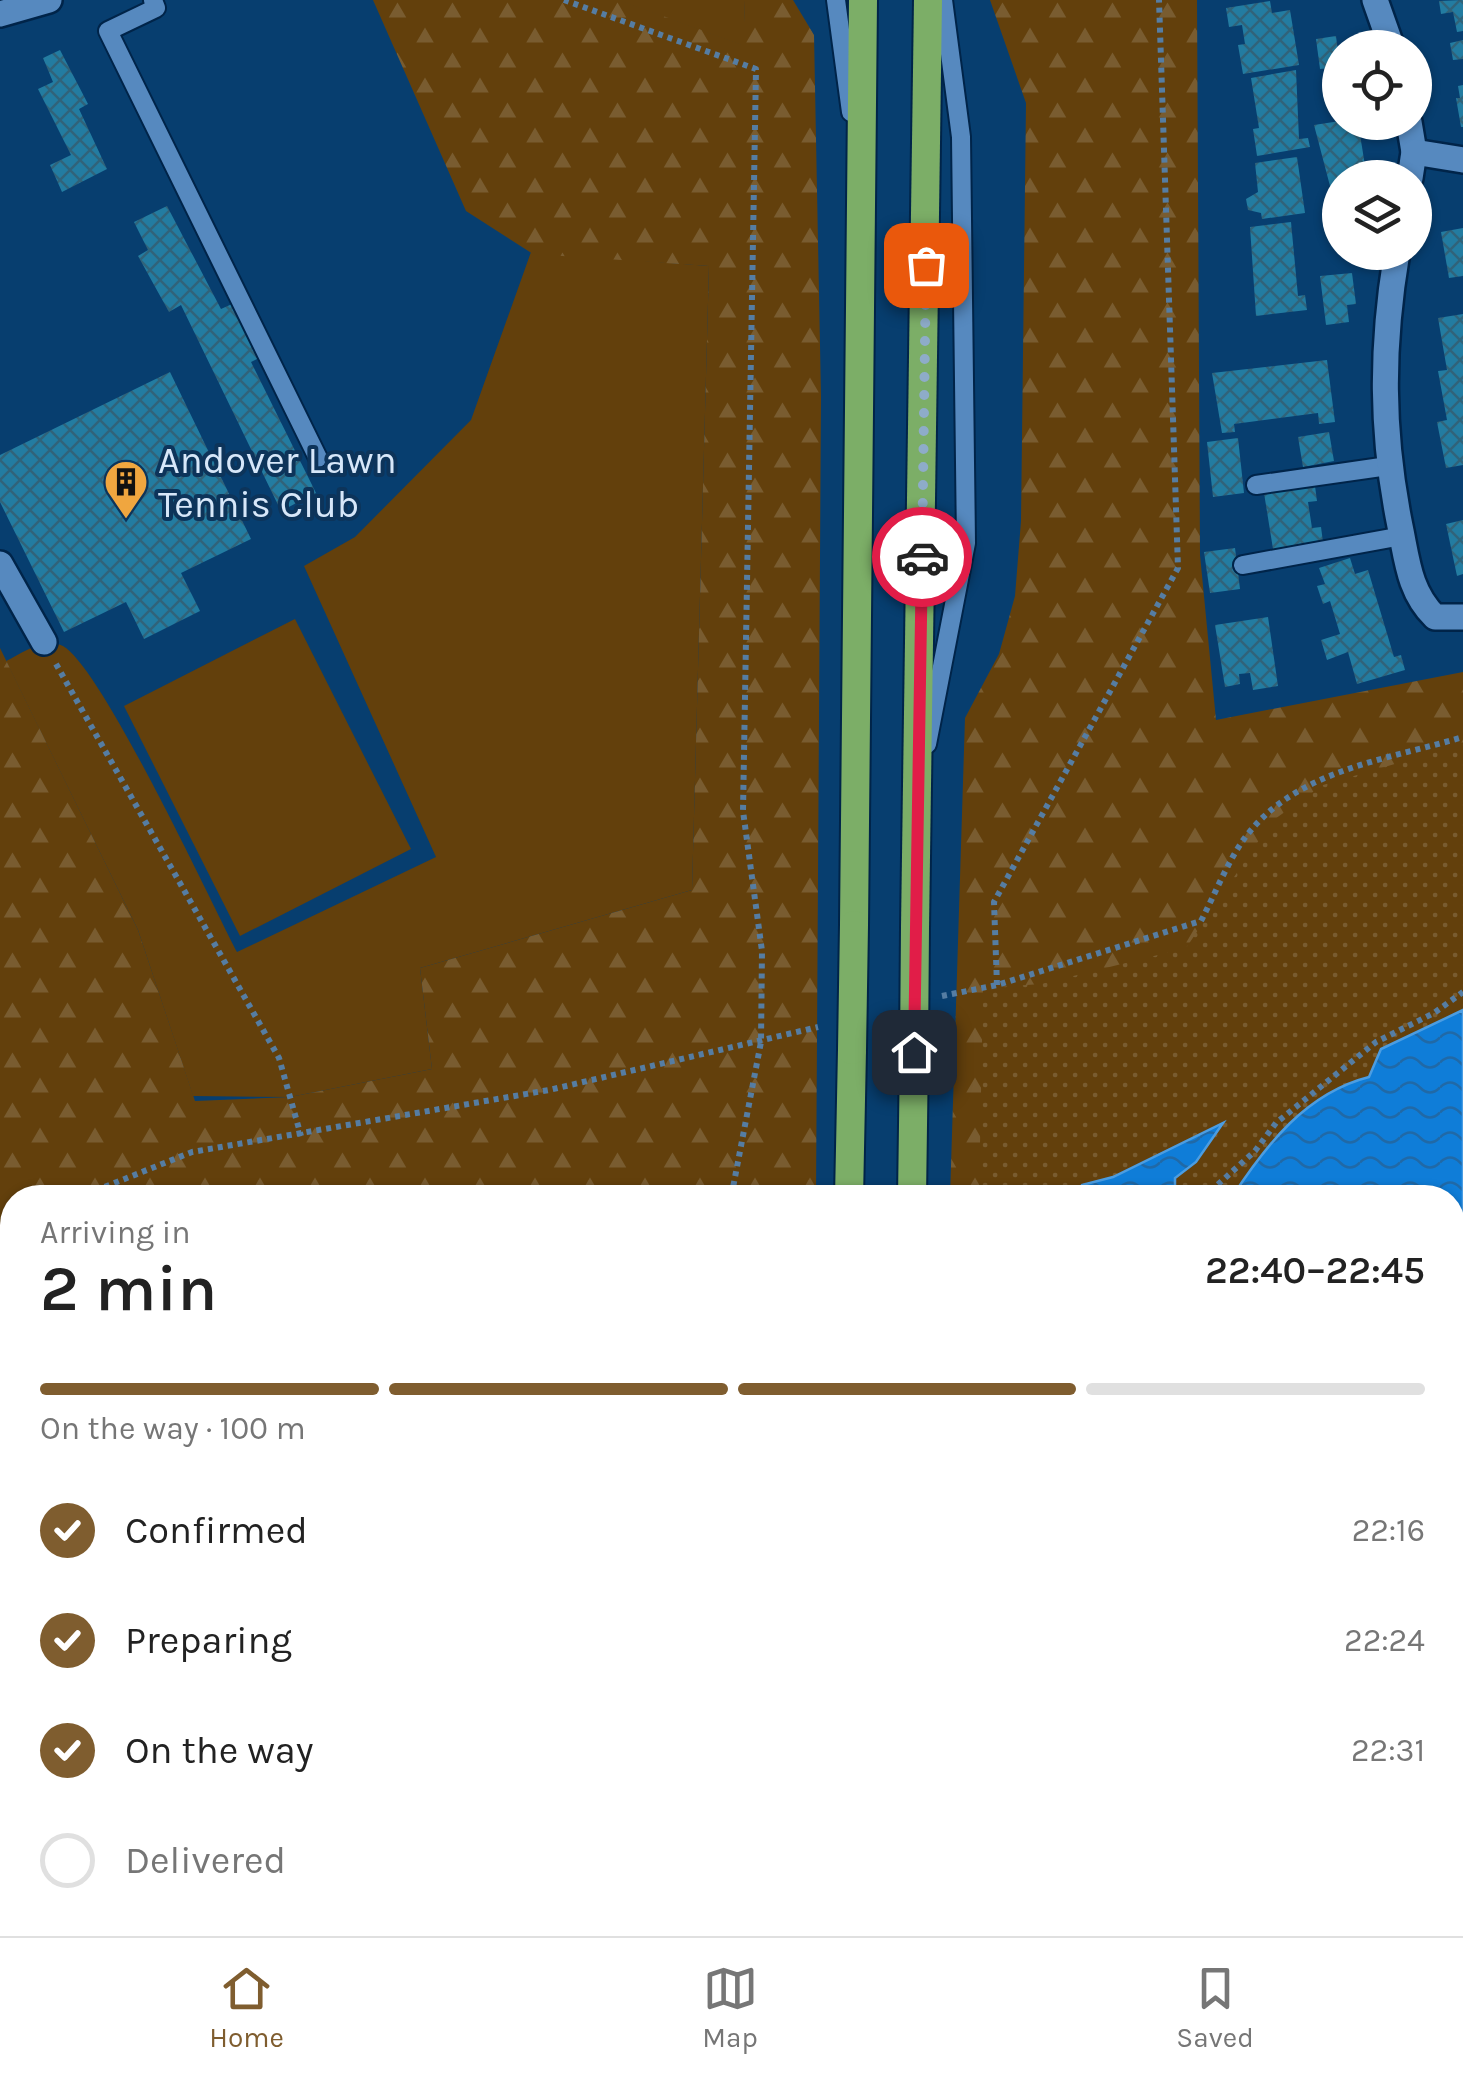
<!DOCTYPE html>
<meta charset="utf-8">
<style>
body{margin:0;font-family:Karla,sans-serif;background:#f2f2f2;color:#222;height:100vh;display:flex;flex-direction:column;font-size:38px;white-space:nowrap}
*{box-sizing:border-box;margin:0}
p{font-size:32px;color:#767676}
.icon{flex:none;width:55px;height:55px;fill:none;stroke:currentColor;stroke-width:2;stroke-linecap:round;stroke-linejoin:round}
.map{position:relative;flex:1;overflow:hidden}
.panel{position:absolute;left:0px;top:1185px;width:1465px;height:752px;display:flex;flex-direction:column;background:#fff;border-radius:40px 40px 0 0;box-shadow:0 2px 8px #0004}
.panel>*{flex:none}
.buttons{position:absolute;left:1322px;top:30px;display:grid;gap:20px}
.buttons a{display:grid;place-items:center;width:110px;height:110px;border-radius:50%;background:#fff;box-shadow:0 2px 8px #0004;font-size:50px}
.pin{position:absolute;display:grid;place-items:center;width:85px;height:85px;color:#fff;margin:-42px;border-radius:20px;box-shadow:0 5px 15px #0006}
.courier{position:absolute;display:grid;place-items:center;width:100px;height:100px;margin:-50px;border:8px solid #e11d48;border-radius:50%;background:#fff;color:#222;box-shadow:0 2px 12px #0007}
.headline em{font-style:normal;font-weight:600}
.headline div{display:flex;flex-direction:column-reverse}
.headline{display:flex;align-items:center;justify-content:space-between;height:170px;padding:0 40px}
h1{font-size:65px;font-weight:600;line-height:75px}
.bar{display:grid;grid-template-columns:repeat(4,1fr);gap:15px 10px;align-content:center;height:120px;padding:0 40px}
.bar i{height:12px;border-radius:8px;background:#e0e0e0}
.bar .active{background:#7f5d2f}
.bar p{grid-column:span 4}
ol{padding:0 40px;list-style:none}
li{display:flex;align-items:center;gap:30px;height:110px}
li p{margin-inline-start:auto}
li .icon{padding:10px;border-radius:50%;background:#7f5d2f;color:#fff;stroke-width:4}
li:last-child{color:#767676}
li i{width:55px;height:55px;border:5px solid #e0e0e0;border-radius:50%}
.menu{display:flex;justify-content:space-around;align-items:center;height:140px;border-top:2px solid #e0e0e0;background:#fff;font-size:28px;color:#767676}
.menu a{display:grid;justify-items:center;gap:5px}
.menu .active{color:#7f5d2f}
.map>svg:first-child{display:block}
</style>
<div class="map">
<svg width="1463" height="1936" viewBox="0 0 1463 1936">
<defs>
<pattern id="forest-firs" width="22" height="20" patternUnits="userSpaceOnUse" patternTransform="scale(2.5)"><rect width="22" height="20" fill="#63400c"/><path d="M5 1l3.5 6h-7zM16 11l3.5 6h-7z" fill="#795c30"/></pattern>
<pattern id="park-dots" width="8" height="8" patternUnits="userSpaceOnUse" patternTransform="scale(2.5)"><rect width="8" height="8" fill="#63400c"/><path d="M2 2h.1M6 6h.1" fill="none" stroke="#795c30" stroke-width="1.8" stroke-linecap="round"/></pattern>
<pattern id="water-waves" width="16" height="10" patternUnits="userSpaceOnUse" patternTransform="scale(2.5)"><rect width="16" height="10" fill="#0f7dd8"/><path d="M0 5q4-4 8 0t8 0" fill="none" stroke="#2069a7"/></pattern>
<pattern id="building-cross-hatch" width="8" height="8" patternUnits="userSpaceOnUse" patternTransform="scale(2.5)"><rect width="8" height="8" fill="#237ca1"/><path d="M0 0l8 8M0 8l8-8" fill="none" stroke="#30637a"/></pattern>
</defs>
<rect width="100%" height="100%" fill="#073e6f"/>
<g fill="#63400c">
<path d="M617,0H745L744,46Z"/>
<path d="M531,252L709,266L692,890L420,968L432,1069L290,1097L193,1096L138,930L6,661C23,653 44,636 63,646C102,668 210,900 237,952L436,857L304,566L355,537L471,420Z"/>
<path d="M295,619L411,849L240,936L124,706Z"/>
<path d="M0,1678L12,1682V1925H110L117,1936H0Z"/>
<path d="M334,1925H587L595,1936H336Z"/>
</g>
<g fill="url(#forest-firs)">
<path d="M373,0H619L743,45L745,0H793L814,35L821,397L816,1197L12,1198V1682L0,1678V648L138,930L195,1101L290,1097L432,1069L420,968L692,890L709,266L533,254L466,211Z"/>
<path d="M990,0H1197L1200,555L1216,720L1463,672V1010L1232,1197L950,1198L965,718L999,654L1015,596L1021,521L1026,103Z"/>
<path d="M110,1925H334L336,1936H117Z"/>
<path d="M588,1925H801V1936H595Z"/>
</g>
<path fill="url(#park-dots)" d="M1463,744V1936H961L962,1925H1452V1198L979,1197L983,988L1041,984L1186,948L1272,821L1323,785Z"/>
<g fill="url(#water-waves)" stroke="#4b9de2" stroke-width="2.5">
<path d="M1463,1010V1558L1453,1572L1452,1198L1232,1197C1266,1145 1306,1093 1369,1077L1381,1049Z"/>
<path d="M1223,1123L1196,1162L1175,1178V1197H1079L1082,1185L1113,1177Z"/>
<path d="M1157,1925H1401L1400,1936H1156Z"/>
</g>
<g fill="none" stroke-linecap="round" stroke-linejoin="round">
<path stroke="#4b9de2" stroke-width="10" d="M1461,1786L1463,1785"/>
<g stroke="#0f7dd8" stroke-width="62">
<path d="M0,1600L12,1602"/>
<path d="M1463,1776L1455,1846L1463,1918"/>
<path d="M199,1925L202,1936"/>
<path d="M658,1925L720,1933"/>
<path d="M570,1936L579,1925"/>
</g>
</g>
<g fill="url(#building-cross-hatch)">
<path d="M1463,0V31L1457,32L1453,12L1441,14L1439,1Z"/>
<path d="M1270,1L1272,13L1290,10L1299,65L1243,74L1238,45L1245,44L1242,25L1229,27L1226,8Z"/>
<path d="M1336,36L1340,67L1320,69L1316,39Z"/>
<path d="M1463,40V59L1453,60L1450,43Z"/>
<path d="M60,50L88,104L79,109L107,169L62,192L50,165L71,155L38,89L53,82L43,58Z"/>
<path d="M1296,70L1299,139L1308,138L1310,147L1257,156L1253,129L1259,128L1251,78Z"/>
<path d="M1463,85V127H1461L1456,98H1460L1458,86Z"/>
<path d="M1340,121L1358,122L1367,178H1340V185L1330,186L1314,125Z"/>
<path d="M1297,157L1305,213L1262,219L1261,213L1248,210L1246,199L1258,192L1255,163Z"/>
<path d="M167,206L221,309L232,304L261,357L251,362L316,493L281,511L181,305L169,312L138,256L148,250L134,222Z"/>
<path d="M1291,222L1298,296L1305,295L1307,310L1256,316L1250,227Z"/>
<path d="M1463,228V276L1449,278L1441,232Z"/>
<path d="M1352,273L1356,304L1347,305L1349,322L1326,325L1320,276Z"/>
<path d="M1463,314V465L1446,468L1437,422L1447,420L1438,371L1447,370L1438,318Z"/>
<path d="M1327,360L1335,422L1319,424L1318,413L1234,424L1235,432L1222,433L1212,373Z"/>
<path d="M170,372L251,539L181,573L200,611L144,639L126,602L64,632L0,502V455Z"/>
<path d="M1329,432L1334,461L1303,467L1298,437Z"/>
<path d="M1238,438L1244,493L1213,497L1207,442Z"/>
<path d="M1315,486L1317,501L1308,502L1312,528L1321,527L1323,542L1273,549L1264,493Z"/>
<path d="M1463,520V574L1457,576L1446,524Z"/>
<path d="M1235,548L1240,589L1210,593L1204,552Z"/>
<path d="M1350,558L1355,574L1368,570L1394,657L1401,655L1405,670L1357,684L1348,652L1327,660L1321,640L1340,634L1330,601L1323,604L1317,586L1325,584L1319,568Z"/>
<path d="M1268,617L1278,686L1253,690L1250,673L1239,674L1240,684L1225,687L1215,625Z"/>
</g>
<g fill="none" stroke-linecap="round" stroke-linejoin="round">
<defs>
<g id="service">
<path d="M153,0L156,8L108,31L318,458"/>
<path d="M836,0L851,112"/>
<path d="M1256,485L1388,466"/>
<path d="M1243,565L1402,536"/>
<path d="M927,744L966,543L961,137L943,0"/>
</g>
<g id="minor">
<path d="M1375,0L1392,48"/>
<path d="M0,14L49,0"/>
<path d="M1409,122L1414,152L1410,178"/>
<path d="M1414,152L1463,160"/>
<path d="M1397,252C1381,347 1381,432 1400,526C1407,559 1409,592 1435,617H1463"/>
<path d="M0,564L44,642"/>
</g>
<g id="trunk">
<path d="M854,925L863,0"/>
<path d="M915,928L928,0"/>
<path d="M849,1198L852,1050"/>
<path d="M912,1198L914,1052"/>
<path d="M839,1936L840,1925"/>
<path d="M901,1936V1925"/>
</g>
</defs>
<use href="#service" stroke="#002449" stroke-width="22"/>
<use href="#minor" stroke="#002449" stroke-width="30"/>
<use href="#trunk" stroke="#002449" stroke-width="32"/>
<g stroke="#557da3" stroke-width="6" stroke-dasharray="5 5" stroke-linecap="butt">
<path d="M564,0L756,69L743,811L762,951L761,1042L731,1198"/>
<path d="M56,664L279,1058L301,1136"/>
<path d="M997,985L994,902L1178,568L1159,0"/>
<path d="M942,996L997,985L1201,921C1215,894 1227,863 1244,839C1294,770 1386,760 1463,737"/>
<path d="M77,1198L192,1152L549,1090L818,1027"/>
<path d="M1203,1198L1255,1151L1276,1123L1376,1042L1434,1013L1463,992"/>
<path d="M0,1246L12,1238"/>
<path d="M1452,1680L1463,1659"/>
<path d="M1452,1721L1463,1725"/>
<path d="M765,1925L769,1936"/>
<path d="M1436,1925L1437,1936"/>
<path d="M1129,1936V1925"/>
</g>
<use href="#service" stroke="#5689bf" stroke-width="18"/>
<use href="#minor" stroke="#5689bf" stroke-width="25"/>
<use href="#trunk" stroke="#7cae67" stroke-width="28"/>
<defs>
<g id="trunk-bridge">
<path d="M852,1050L854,925"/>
<path d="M914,1052L915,928"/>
</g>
</defs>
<use href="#trunk-bridge" stroke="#002449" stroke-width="32" stroke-linecap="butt"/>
<use href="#trunk-bridge" stroke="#7cae67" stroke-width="28"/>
</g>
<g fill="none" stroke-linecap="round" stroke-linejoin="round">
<path stroke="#8eacc9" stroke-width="10" stroke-dasharray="0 18" d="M922,557L926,265"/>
<path stroke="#e11d48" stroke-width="12" d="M914,1052L922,557"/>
</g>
<defs>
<symbol id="building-pin" viewBox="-11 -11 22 30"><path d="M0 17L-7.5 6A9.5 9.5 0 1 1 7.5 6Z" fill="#f0a63f" stroke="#0d345a"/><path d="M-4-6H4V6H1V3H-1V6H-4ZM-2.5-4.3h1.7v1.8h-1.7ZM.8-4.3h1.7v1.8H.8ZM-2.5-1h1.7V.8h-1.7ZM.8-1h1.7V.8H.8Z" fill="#111"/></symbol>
</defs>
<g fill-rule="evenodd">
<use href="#building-pin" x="101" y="457" width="50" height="68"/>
</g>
<g text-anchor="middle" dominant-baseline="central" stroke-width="8" stroke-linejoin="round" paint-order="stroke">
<g font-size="38" fill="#d7e7f9" stroke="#0d345a" text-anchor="start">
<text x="158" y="460">Andover Lawn<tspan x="158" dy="44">Tennis Club</tspan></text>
</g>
</g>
</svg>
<div class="buttons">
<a><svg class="icon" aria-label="locate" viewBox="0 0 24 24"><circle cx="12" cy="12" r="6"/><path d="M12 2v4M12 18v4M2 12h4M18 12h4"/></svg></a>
<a><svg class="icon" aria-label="layers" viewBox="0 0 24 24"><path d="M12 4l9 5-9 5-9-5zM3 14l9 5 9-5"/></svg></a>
</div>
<div class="pin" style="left:926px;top:265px;background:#ea580c"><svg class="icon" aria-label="bag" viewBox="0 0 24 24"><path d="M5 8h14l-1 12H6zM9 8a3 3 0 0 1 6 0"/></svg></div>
<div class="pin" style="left:914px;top:1052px;background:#1f2937"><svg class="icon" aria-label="home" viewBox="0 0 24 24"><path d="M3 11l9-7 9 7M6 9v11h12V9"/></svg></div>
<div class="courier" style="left:922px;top:557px"><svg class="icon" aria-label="car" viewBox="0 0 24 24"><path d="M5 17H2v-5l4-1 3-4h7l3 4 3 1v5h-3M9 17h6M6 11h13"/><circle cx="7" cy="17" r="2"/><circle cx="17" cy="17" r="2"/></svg></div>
<section class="panel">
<div class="headline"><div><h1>2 min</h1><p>Arriving in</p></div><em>22:40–22:45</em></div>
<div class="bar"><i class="active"></i><i class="active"></i><i class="active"></i><i></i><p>On the way · 100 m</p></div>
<ol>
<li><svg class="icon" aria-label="check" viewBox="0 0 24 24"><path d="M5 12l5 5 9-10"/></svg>Confirmed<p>22:16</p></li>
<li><svg class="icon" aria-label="check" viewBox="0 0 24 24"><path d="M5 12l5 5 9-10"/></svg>Preparing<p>22:24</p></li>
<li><svg class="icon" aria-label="check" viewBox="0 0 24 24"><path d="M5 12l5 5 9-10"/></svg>On the way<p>22:31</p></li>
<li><i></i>Delivered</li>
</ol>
</section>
</div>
<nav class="menu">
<a class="active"><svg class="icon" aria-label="home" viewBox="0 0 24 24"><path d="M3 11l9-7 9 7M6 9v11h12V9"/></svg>Home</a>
<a><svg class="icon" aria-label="map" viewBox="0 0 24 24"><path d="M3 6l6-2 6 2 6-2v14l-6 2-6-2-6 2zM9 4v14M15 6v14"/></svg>Map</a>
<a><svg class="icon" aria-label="saved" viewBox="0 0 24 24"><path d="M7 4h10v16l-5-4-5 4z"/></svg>Saved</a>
</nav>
